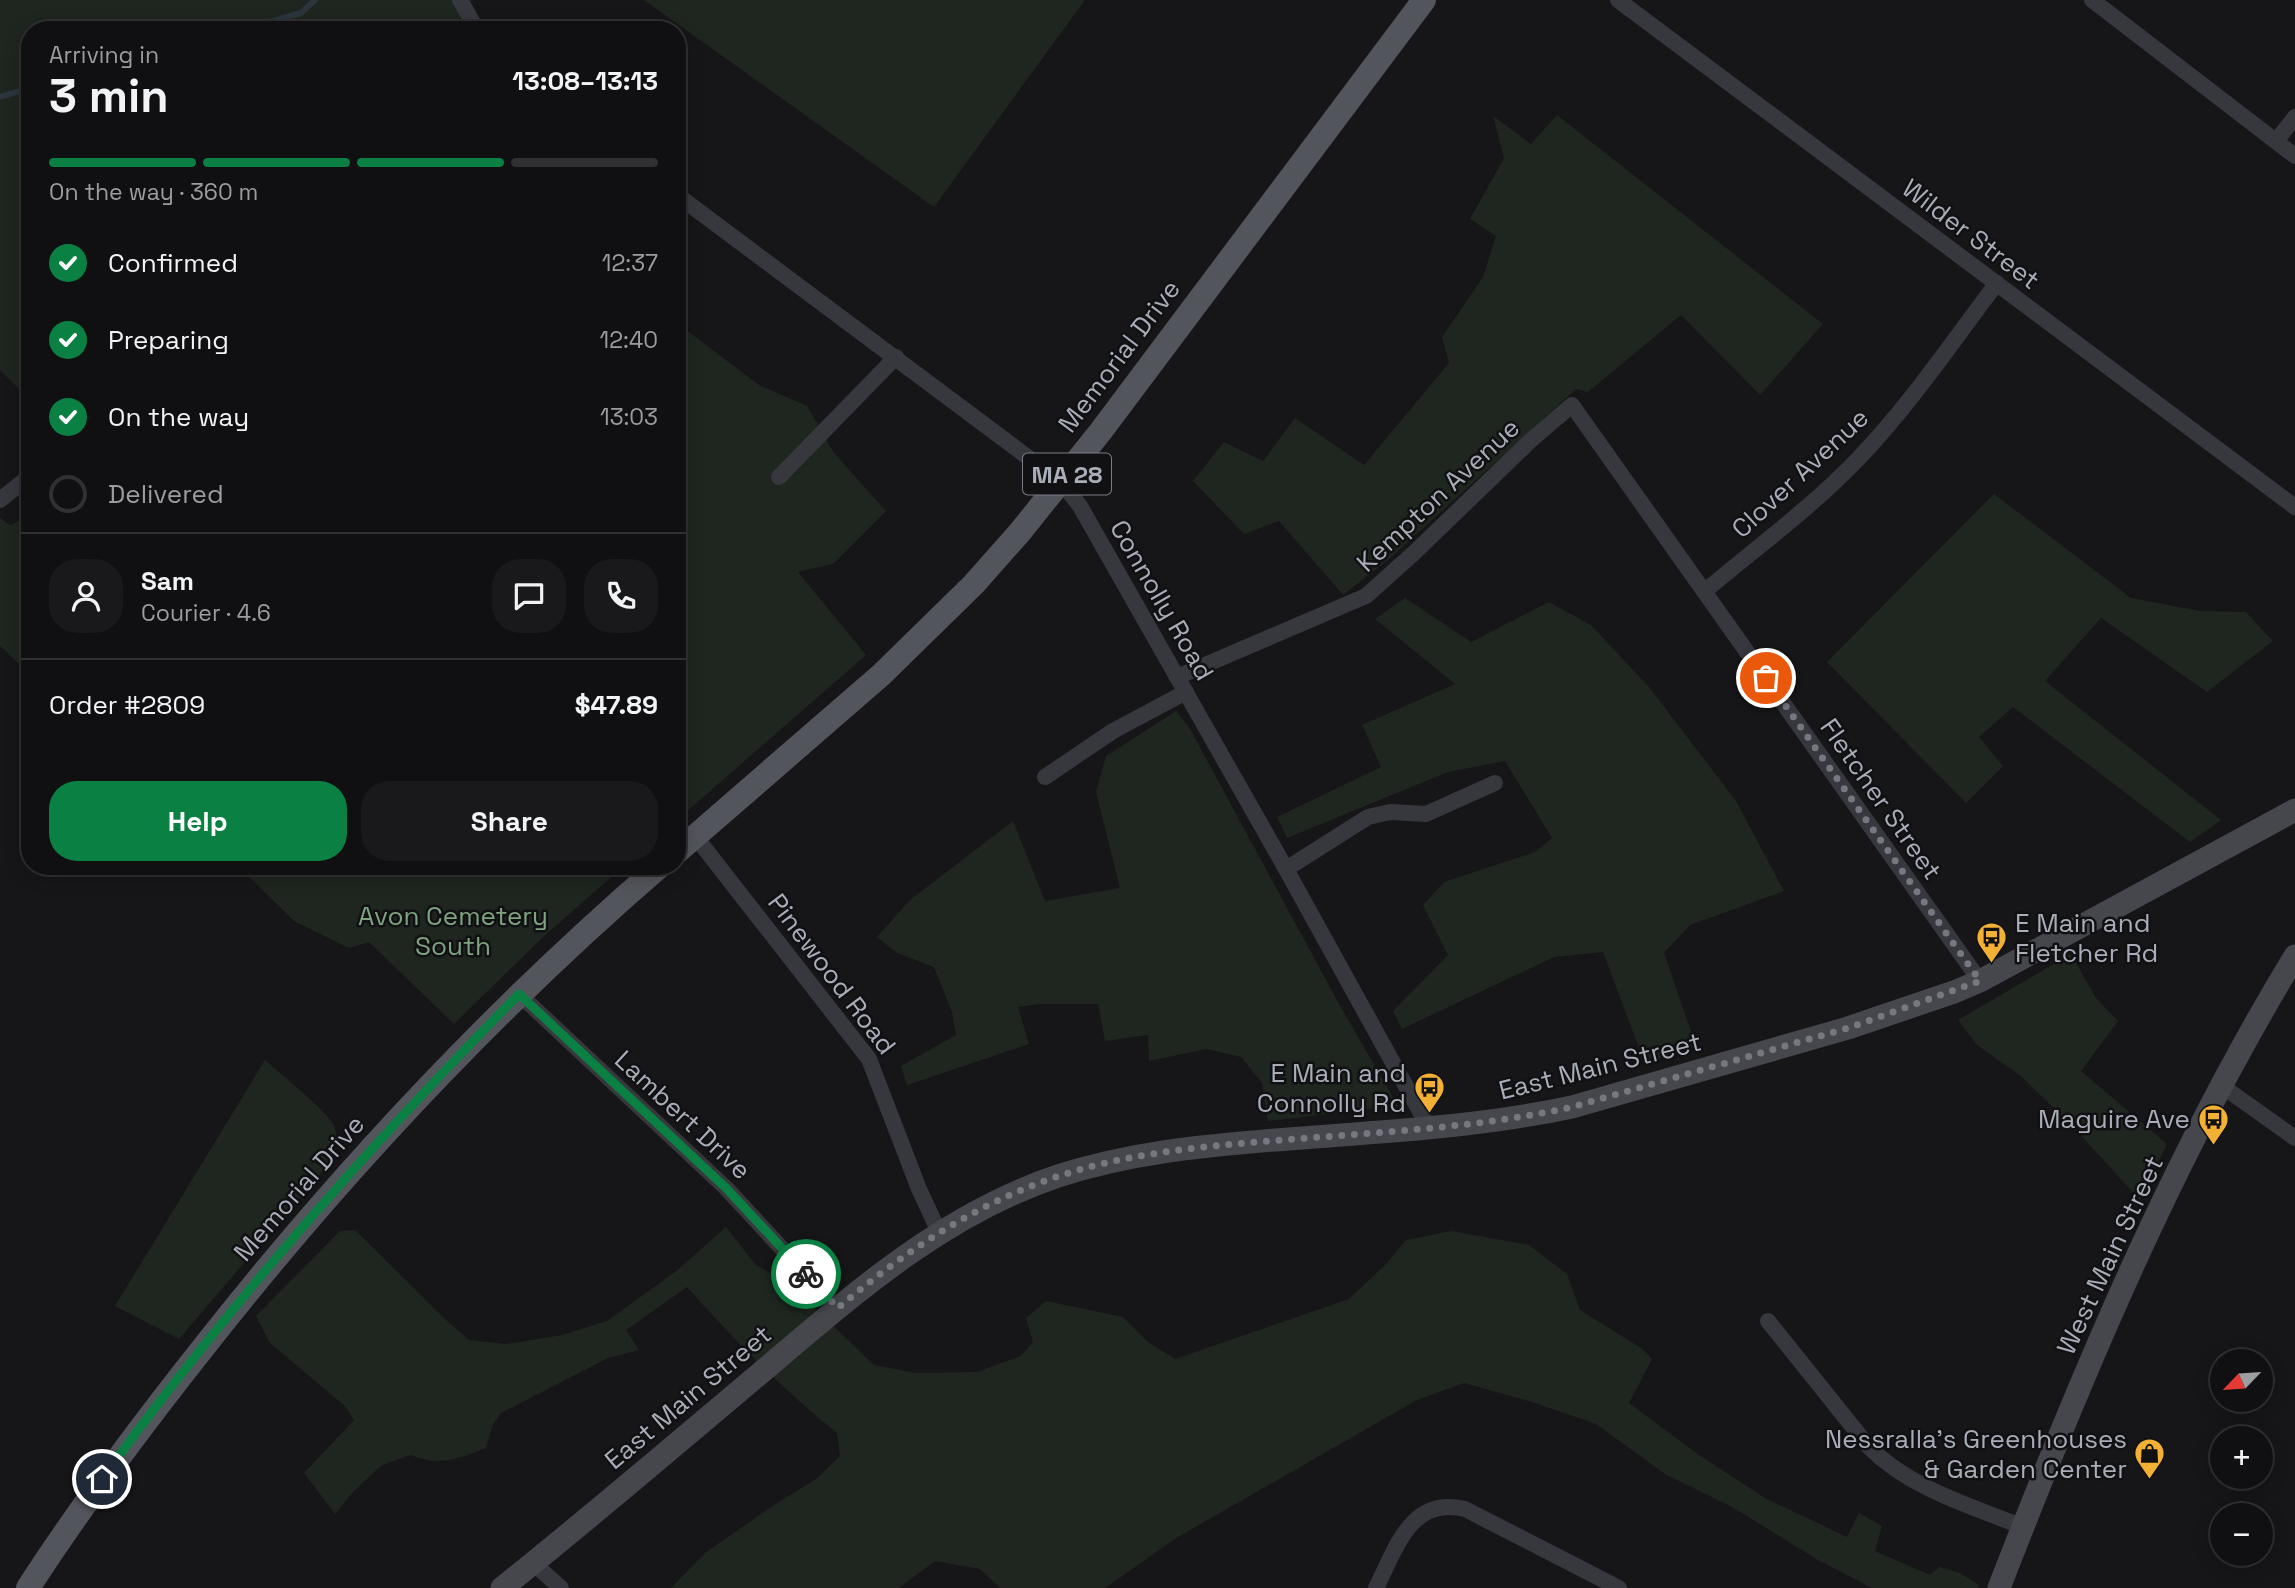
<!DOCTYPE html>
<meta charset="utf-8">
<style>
body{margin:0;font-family:"Space Grotesk",sans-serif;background:#19191b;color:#f1f3f6;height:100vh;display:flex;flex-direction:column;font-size:26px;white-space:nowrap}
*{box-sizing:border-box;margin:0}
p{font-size:23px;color:#9c9d9f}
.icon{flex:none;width:38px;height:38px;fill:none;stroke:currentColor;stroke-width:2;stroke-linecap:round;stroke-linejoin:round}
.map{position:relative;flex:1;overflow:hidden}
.details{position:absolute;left:21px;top:21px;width:665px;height:854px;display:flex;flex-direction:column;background:#101012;border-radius:28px;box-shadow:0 4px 18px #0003,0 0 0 2px #303032}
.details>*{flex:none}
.needle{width:46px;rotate:245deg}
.tools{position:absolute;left:2210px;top:1349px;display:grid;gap:14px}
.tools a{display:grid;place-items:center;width:63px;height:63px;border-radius:50%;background:#101012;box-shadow:0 4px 18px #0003,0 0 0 2px #303032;font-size:35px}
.pin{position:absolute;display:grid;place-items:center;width:60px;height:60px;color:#fff;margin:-30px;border:4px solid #fff;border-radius:50%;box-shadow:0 2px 7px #0007}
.courier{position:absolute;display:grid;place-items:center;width:70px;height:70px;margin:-35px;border:5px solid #0b8043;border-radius:50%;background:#fff;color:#222;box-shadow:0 2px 9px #0007}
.head em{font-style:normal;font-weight:600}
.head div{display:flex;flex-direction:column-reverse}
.head{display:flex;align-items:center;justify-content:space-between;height:119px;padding:0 28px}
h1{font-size:46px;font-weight:600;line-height:52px}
.bar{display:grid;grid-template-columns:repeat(4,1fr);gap:10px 7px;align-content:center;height:84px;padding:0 28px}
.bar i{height:9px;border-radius:5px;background:#303032}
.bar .selected{background:#0b8043}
.bar p{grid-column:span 4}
.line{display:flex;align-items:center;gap:18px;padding:0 28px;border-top:2px solid #303032}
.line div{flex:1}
.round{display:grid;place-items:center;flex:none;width:74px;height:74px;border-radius:28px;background:#19191b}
ol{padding:0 28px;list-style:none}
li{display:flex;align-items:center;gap:21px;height:77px}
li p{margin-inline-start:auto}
li .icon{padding:7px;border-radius:50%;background:#0b8043;color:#fff;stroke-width:4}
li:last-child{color:#9c9d9f}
li i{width:38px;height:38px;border:4px solid #303032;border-radius:50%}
.action{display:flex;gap:14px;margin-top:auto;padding:14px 28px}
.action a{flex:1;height:80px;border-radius:28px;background:#0b8043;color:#fff;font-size:28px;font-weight:600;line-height:80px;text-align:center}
.action a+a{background:#19191b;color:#f1f3f6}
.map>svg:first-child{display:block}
</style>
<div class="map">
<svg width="2295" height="1588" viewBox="0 0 2295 1588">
<rect width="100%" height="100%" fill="#161618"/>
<g fill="#1e261f">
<path d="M0,0H472L452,30L417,26L414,30H30V400L0,370Z"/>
<path d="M644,0H1085L934,207Z"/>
<path d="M1557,115L1823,324L1760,395L1681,315L1588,392L1576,389L1388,560L1343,595L1279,521L1244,534L1193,481L1224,442L1263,461L1295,418L1364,465L1449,363L1442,337L1483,277L1496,236L1470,219L1504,158L1493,116L1531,144Z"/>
<path d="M677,323L759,385L807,406L834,453L886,511L833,564L798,572L866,655L677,820Z"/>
<path d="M1994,494L2131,598L2200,611L2246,612L2273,641L2207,692L2101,618L2045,681L2221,820L2190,842L2013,707L1979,737L2003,766L1966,803L1827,662Z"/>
<path d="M30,516V674L0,646V518L10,525Z"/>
<path d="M1405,598L1471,642L1549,602L1591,625L1649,687L1736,801L1784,891L1690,925L1664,953L1696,1046L1645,1064L1603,952L1554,957L1402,1029L1393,1011L1448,955L1423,905L1444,882L1535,852L1552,838L1505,761L1448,772L1287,838L1277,817L1381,767L1362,725L1455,684L1375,619Z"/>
<path d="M1176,711L1189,727L1338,1002L1398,1106L1268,1121L1262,1083L1241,1057L1206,1049L1149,1061L1148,1035L1105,1041L1098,1004H1040L1018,1007L1029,1044L907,1085L901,1066L956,1035L952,1012L934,967L897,953L877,937L910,900L1013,821L1045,901L1120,888L1096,792L1106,756Z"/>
<path d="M238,866H624L543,937L454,1024L369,942L349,948L294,921Z"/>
<path d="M2071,954L2096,998L2118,1021L2081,1071L2167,1144L2140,1200L2076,1130L2021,1076L1977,1045L1958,1020Z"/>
<path d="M265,1060C278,1072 327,1111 333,1124C340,1138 334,1154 327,1166L179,1339L115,1306Z"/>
<path d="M726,1227L755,1264L793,1287L874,1365L916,1373L977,1372L1021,1356L1033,1342L1026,1318L1046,1301L1123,1317L1148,1342L1175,1359L1349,1299L1386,1264L1406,1240L1451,1231L1529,1245L1567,1274L1580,1310L1641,1348L1652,1359L1629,1403L1699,1455L1765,1498L1847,1537L1859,1513L1882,1526L1875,1551L1930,1575L1940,1567L1960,1573L1979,1585L1978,1588H1872L1818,1560L1734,1508L1665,1474L1596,1424L1532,1402L1464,1383L1417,1400L1178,1537L1105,1588H1000L980,1569L935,1561L899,1588H671L705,1553L774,1505L816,1479L840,1456L837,1433C782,1389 734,1340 687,1287L626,1330L639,1350L608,1358L501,1413L493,1424L486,1448C457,1459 440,1467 411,1455L382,1465L353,1492L335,1514L304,1473L354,1420L346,1407L270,1343L256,1316L340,1231L355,1230L445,1319L469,1340L506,1344L562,1335L607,1321L675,1272Z"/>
</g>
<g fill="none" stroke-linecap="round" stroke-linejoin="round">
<g stroke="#2c353c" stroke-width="6">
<path d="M242,30L301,13L315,0"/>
<path d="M0,97L30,88"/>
</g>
<g stroke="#37383d" stroke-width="16">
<path d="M460,0L477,30"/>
<path d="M1618,0L2295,507"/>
<path d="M2092,0L2295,156"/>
<path d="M2276,141L2295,117"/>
<path d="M677,195L1061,482L1080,506L1286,869L1429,1128"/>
<path d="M779,477L896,357"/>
<path d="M0,500L30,476"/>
<path d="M1705,591C1756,548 1812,507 1858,459C1910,405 1952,342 1997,283"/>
<path d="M1177,677L1366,596L1415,552L1531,440L1572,405L1980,981"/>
<path d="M1045,777L1113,731L1186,692"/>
<path d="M695,836L869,1059L919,1189L939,1232"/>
<path d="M1286,869L1368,817L1390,812L1426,814L1495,783"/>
<path d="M519,994L726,1188L837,1308"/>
<path d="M2222,1086L2295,1138"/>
<path d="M1768,1321L1869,1447C1911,1489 1969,1505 2023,1527"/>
<path d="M533,1563L561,1588"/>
<path d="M1376,1588C1396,1549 1410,1496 1465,1509L1619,1588"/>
</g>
<g stroke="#45474d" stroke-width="23">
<path d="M502,1588C586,1521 668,1451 751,1381C846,1301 938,1216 1058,1176C1129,1153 1201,1146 1275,1140C1374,1132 1474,1128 1572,1107L1848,1028L1954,992L1980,981L2295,810"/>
<path d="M1999,1588C2083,1371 2174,1155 2295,956"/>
</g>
<g stroke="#53555c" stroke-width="24">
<path d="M677,852L881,675L974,584L1020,532L1101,431L1424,0"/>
<path d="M28,1588C81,1506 139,1429 199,1353C337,1177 491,1012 660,866"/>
</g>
</g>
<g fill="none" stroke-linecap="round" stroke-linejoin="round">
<path stroke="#757880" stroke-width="7" stroke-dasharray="0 12.6" d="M806,1274L838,1308C904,1252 976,1203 1059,1176C1132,1152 1207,1146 1283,1140C1379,1132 1477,1128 1572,1107L1848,1028L1980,981L1766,678"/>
<path stroke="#0b8043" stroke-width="9" d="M102,1479C227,1306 369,1146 519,994L726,1188L806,1274"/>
</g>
<defs>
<symbol id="bus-pin" viewBox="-11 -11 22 30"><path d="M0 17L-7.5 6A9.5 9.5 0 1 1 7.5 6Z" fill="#f2b134" stroke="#111113"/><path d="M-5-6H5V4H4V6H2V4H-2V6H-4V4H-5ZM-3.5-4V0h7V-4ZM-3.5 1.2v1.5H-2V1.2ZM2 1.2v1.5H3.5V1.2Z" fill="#111"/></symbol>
<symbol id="shop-pin" viewBox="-11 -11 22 30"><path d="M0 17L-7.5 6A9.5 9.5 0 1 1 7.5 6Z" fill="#f2b134" stroke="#111113"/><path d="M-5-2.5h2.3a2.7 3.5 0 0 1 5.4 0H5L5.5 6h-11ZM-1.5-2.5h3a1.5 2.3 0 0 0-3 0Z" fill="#111"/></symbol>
</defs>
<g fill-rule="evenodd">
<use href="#bus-pin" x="1974" y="920" width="35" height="47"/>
<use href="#bus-pin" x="1412" y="1070" width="35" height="47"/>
<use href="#bus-pin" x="2196" y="1102" width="35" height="47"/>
<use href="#shop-pin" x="2132" y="1436" width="35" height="47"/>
</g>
<g text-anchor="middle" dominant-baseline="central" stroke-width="5" stroke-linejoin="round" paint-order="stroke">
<rect fill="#111113" stroke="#7b7e86" stroke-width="2" x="1023" y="453.5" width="88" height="41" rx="5"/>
<g font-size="24" font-weight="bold" fill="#a8adb8">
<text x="1067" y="474">MA 28</text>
</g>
<g font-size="26" fill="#a8adb8" stroke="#111113">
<text transform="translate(1971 234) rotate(37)">Wilder Street</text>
<text transform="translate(1119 356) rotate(-53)">Memorial Drive</text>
<text transform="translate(1800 473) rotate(-43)">Clover Avenue</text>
<text transform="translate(1438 495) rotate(-43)">Kempton Avenue</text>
<text transform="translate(1162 600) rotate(60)">Connolly Road</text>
<text transform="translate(1881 799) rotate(55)">Fletcher Street</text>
<text transform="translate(832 974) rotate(53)">Pinewood Road</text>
<text transform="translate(1600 1066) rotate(-14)">East Main Street</text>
<text transform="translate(683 1115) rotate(43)">Lambert Drive</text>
<text transform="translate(299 1188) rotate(-49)">Memorial Drive</text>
<text transform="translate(2110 1255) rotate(-65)">West Main Street</text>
<text transform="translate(688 1397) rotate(-40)">East Main Street</text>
</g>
<g font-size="26" fill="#7fa381" stroke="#111113">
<text x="453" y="916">Avon Cemetery<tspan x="453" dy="30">South</tspan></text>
</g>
<g font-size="26" fill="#a8adb8" stroke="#111113" text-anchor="end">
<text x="2015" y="923" text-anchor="start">E Main and<tspan x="2015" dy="30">Fletcher Rd</tspan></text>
<text x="1406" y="1073">E Main and<tspan x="1406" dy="30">Connolly Rd</tspan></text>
<text x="2190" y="1119">Maguire Ave</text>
<text x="2127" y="1439">Nessralla's Greenhouses<tspan x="2127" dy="30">&amp; Garden Center</tspan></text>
</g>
</g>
</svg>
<div class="tools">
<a><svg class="needle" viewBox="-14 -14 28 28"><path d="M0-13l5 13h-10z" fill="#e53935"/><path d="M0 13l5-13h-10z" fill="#9c9d9f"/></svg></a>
<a>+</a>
<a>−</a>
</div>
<div class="pin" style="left:1766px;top:678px;background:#ea580c"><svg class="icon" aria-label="bag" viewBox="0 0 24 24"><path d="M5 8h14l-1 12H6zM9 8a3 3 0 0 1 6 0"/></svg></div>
<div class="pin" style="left:102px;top:1479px;background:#1f2937"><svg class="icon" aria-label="home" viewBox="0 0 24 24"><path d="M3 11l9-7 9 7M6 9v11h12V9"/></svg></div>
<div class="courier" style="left:806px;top:1274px"><svg class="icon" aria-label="bike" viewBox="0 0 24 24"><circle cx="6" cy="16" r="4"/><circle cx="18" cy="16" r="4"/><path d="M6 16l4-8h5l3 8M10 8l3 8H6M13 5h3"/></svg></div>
<section class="details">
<div class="head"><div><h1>3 min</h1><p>Arriving in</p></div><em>13:08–13:13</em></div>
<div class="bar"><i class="selected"></i><i class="selected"></i><i class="selected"></i><i></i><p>On the way · 360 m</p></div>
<ol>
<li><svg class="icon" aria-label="check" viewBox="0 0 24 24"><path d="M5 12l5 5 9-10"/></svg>Confirmed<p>12:37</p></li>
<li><svg class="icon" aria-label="check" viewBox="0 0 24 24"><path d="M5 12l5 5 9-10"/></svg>Preparing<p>12:40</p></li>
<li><svg class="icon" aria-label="check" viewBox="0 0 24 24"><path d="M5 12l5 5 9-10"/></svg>On the way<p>13:03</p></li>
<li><i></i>Delivered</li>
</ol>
<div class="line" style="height:126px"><a class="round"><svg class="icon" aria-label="person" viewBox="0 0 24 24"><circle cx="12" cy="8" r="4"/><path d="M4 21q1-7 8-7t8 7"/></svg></a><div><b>Sam</b><p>Courier · 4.6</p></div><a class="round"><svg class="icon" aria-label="chat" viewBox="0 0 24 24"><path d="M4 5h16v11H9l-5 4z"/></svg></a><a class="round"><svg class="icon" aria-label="phone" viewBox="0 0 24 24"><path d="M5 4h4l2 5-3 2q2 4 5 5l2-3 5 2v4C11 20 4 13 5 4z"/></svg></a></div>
<div class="line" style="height:91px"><div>Order #2809</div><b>$47.89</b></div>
<div class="action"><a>Help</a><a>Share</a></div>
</section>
</div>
